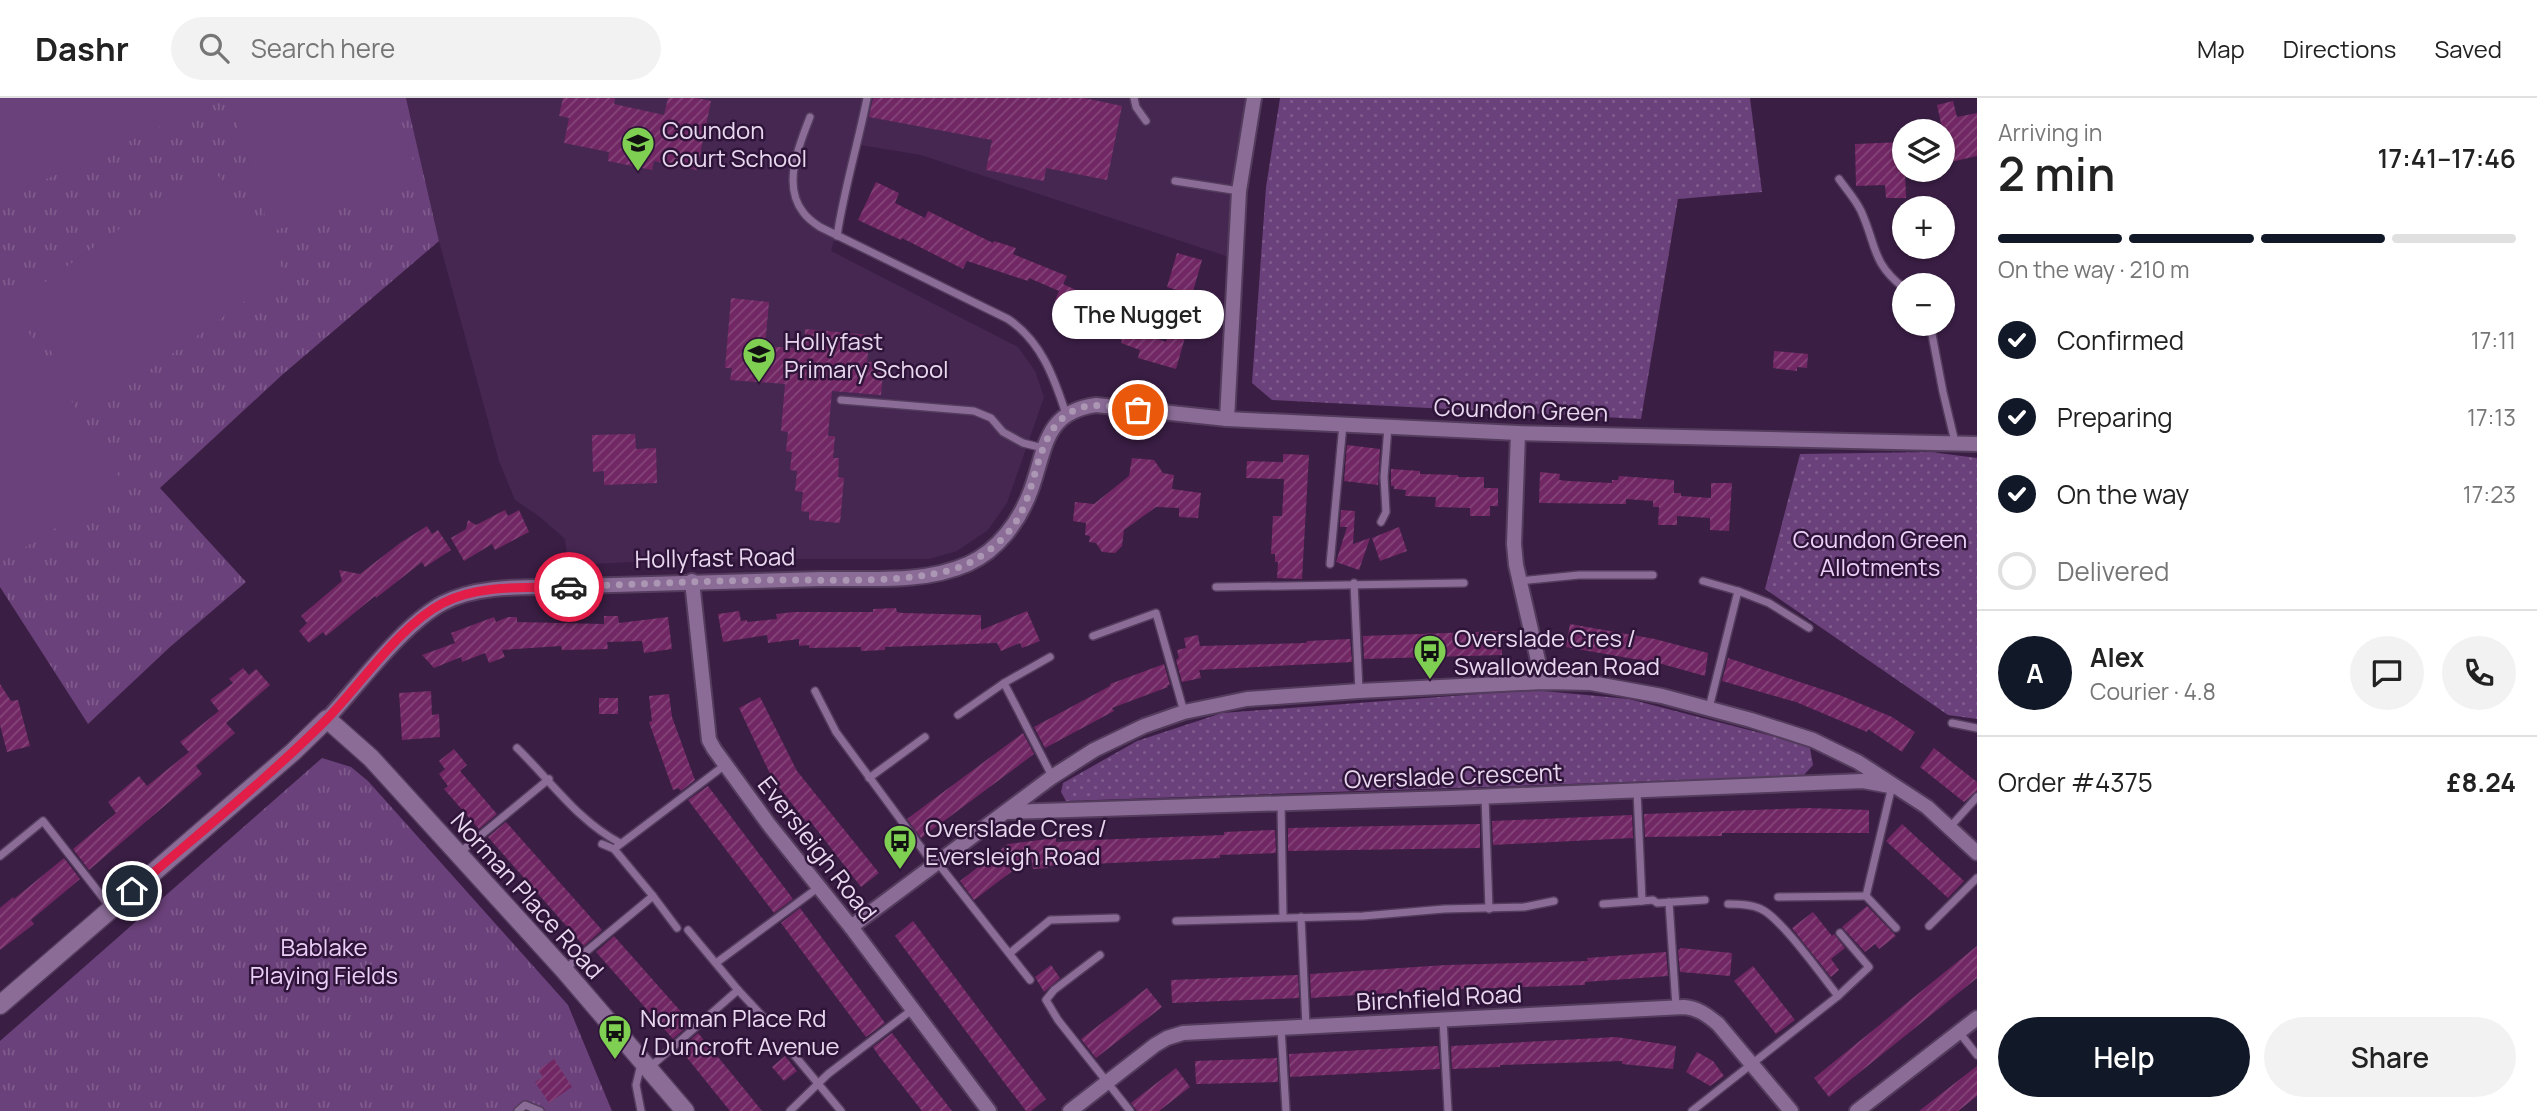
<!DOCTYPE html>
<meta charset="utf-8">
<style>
body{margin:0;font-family:Manrope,sans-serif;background:#f2f2f2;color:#222;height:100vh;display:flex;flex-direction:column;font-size:26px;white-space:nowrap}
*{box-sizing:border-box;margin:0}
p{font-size:23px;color:#767676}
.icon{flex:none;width:38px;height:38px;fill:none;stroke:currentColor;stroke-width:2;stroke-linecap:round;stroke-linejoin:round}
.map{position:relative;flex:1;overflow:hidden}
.drawer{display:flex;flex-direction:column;background:#fff;width:560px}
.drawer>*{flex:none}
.fabs{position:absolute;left:1892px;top:21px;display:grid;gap:14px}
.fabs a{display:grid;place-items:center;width:63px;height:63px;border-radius:50%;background:#fff;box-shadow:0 2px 5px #0004;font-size:35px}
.pin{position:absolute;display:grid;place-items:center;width:60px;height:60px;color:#fff;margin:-30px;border:4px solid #fff;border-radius:50%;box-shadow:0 2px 7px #0007}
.courier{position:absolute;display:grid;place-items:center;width:70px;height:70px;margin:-35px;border:5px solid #e11d48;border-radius:50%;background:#fff;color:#222;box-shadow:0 2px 9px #0007}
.bubble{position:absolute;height:49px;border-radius:24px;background:#fff;box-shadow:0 2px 5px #0004;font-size:23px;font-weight:600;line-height:49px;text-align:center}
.overview em{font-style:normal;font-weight:600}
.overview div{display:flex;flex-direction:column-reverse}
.overview{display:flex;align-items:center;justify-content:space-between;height:119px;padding:0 21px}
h1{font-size:46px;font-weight:600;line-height:52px}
.bar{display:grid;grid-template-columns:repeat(4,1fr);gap:10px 7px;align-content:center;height:84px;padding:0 21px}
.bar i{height:9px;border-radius:5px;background:#e0e0e0}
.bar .selected{background:#111827}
.bar p{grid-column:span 4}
.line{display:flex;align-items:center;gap:18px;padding:0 21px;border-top:2px solid #e0e0e0}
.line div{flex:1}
.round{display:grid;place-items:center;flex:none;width:74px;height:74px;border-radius:37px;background:#f2f2f2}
ol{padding:0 21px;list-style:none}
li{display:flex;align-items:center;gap:21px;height:77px}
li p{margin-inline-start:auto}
li .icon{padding:7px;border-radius:50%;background:#111827;color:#fff;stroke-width:4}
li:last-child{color:#767676}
li i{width:38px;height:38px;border:4px solid #e0e0e0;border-radius:50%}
.cta{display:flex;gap:14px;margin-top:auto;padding:14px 21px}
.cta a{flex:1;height:80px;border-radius:42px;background:#111827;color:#fff;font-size:28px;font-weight:600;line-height:80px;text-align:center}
.cta a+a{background:#f2f2f2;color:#222}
header{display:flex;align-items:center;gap:42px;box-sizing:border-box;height:98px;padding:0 35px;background:#fff;border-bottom:2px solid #e0e0e0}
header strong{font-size:33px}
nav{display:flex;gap:38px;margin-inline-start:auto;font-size:24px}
.search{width:490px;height:63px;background:#f2f2f2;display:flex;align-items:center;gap:18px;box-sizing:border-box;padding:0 24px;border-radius:38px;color:#767676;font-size:26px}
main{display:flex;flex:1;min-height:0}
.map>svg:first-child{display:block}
</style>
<header>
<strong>Dashr</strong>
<div class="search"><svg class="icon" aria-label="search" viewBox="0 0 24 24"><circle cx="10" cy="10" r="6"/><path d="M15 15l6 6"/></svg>Search here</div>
<nav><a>Map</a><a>Directions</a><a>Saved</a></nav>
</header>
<main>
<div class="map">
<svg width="1977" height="1013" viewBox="0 0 1977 1013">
<defs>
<pattern id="grass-dots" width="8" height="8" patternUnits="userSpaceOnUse" patternTransform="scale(1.75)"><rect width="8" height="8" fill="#6a417a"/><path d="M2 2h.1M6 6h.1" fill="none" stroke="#7f5c8d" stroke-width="1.8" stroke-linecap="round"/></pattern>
<pattern id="park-tufts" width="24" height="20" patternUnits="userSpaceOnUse" patternTransform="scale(1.75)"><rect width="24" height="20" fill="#6a417a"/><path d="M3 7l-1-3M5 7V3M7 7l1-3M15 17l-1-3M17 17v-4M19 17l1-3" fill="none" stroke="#7f5c8d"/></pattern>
<pattern id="building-hatch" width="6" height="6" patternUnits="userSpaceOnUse" patternTransform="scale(1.75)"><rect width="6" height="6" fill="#712763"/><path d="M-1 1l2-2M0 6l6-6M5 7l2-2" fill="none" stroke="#85467a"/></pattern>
</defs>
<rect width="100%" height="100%" fill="#3a1e44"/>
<path fill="#462752" d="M406,0H1254L1235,161L921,57L860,47L831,153L1018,249L1035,273L1044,299L1007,405L988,432L957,453L929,461H700L568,467L565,441L540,419L515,402L499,363L439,143Z"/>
<g fill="url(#grass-dots)">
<path d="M1280,0H1750L1762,94L1678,101L1641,321L1272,302L1252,285L1266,89Z"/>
<path d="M1931,354L1977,360V621L1948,617L1765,491L1800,356Z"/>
<path d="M1533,592L1629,601L1776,639L1810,650L1813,667L1803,678L1066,703L1061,694L1063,685L1137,643L1222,615Z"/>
</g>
<g fill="url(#park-tufts)">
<path d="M0,0H406L439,143L282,277L160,390L246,484L170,549L88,626L0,489Z"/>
<path d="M322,660L351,669L368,683L568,907L612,1013H0V943Z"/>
</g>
<g fill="#6a417a">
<path d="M0,0H222V1L0,102Z"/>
<path d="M229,0H394L419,83L270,134Z"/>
<path d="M210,66L285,174L94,312L16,205Z"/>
<path d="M0,189L124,387L0,465Z"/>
</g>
<g fill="url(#building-hatch)">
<path d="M563,0H615L614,6L664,17L668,0H697L711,3L697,72L654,63L652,72L608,63L609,54L564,45L569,20L559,18Z"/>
<path d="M873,0H1084L1122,8L1107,82L1046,70L1044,83L986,72L992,42L869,19Z"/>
<path d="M1953,3L1957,19L1977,15V58L1942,66V49L1946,48L1937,7Z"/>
<path d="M1904,44L1906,100H1886L1885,87L1856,88L1855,46Z"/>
<path d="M876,84L899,95L895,105L925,120L928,113L993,145L994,143L1016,150L1013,156L1067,178L1063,186L1102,204L1101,206L1127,216L1123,228L1166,244L1171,224L1188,229L1176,271L1138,260L1140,252L1121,245L1122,242L1092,231L1096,222L1055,203L1059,193L1029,180L1028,183L967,163L963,171L902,140L901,142L858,122Z"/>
<path d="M1177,155L1202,162L1192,197L1167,189Z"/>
<path d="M731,200L769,204L765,248L804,251L805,231L870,237L867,264L884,265L881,297L832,293L828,338H835L833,360H839L838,379L844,380L840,425L809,422V414L801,413L803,394L795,393L797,373L790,372L792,354L786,353L788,334L781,333L785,286L730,282L732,270H725Z"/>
<path d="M1774,253L1808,256L1807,270L1797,269V273L1773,270Z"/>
<path d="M635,336L636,351L656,350L657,385L604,387V373L593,374L592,337Z"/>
<path d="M1347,347L1380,351L1378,387L1344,383Z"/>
<path d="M1283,356L1309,357L1302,481L1277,480L1278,464H1275V456H1271L1273,418H1282L1284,381L1246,380L1247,363L1283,364Z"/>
<path d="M1132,360L1154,362L1163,375L1174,377L1172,391L1201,395L1198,420L1179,419V410L1156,409L1124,432L1122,448L1115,455L1102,454L1096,445L1089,444L1090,438L1085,437L1086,425L1073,423L1075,404L1094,406L1129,378Z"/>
<path d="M1391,371L1420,373V376L1458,377V379H1484V390H1498V408H1490V418H1470V410L1435,409L1436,399L1405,398L1406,392L1394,391V388H1391Z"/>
<path d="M1540,374L1560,376L1559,382L1568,383L1612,385V382H1618L1619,378L1674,382V395H1681V398L1711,400V385H1732L1729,433L1710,432V420L1677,418V427H1658L1659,409H1653V403L1626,401V406L1539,405Z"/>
<path d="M505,412L508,418L519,412L529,434L495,452L492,446L464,463L451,440L466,431L468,422L476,427Z"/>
<path d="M1341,412L1355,413L1353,446L1370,440L1359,472L1336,464L1347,429H1340Z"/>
<path d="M427,428L432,436L438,432L451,452L425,469L422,464L376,500L375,498L326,538L323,534L309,545L299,533L307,525L301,518L342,483L339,472L360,476L400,445Z"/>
<path d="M1399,429L1407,453L1380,463L1372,440Z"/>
<path d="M896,510L897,514L903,515L981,517V532L1027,513L1040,543L1022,550L1020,545L1001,553L997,545L885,549V552L861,553V549L809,550V547L799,548V541L768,545L767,537L723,544L718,516L739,513L741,523L747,522V524L777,521L776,516L794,514H873V511Z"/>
<path d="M604,518H618L619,525L668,519L672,551L644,555L642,543L607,544L608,551L562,552L561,548L502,552L505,559L489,565L485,555L462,564L461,559L434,570L422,557L455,545L451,535L494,519L496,524L508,519H517V524L604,526Z"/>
<path d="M1570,526L1655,541L1708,555L1705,578L1662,566L1566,549Z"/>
<path d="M1502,533V557L1364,561L1363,538Z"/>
<path d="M1198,537L1200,548L1306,545L1307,543L1350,541L1352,564L1199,572L1201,580L1182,584L1176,562L1179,560L1177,552L1186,550L1184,540Z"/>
<path d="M1728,560L1842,598L1892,619L1915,634L1902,654L1868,631L1867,634L1796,604L1722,583Z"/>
<path d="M1164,566L1170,587H1167L1168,589L1112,610L1114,613L1045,650L1034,629L1110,588V586Z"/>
<path d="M243,570L249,577L256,571L270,587L226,625L235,635L196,668L202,676L89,772L73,751L116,715L108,704L139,678L147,688L189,654L180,644L219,613L210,602L233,585L229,581Z"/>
<path d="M0,586L11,603L18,602L30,648L7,654L0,627Z"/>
<path d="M431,593L432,617L439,616L440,639L402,642L399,595Z"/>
<path d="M669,596L672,619L695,682L681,693L678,690L673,692L649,624L652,623L649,598Z"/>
<path d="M760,599L797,673L879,775L861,789L810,723L807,725L772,680L739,610Z"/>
<rect x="599" y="600" width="19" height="16"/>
<path d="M1023,635L1034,656L921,740L907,721Z"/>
<path d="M1934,650L1977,684V693L1964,704L1920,669Z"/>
<path d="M454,651L467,667L460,673L497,716L479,731L444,691L448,688L439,676L445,671L439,663Z"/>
<path d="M708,688L793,801L774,815L688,702Z"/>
<path d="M1808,710L1869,712V735H1722V738L1645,739L1644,716Z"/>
<path d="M1632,717L1633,740L1493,747L1492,723Z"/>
<path d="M506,724L602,832L584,848L488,739Z"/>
<path d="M1480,726V750L1288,753V730Z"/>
<path d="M1902,726L1964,783L1948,800L1886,743Z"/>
<path d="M1275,732L1276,755L1220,757V760L1048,768V770L1033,771L1031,759L974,802L960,783L1008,746L1056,740V744L1092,742L1224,737V734Z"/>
<path d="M64,760L80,781L31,822L34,826L0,852V810L13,799L14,801Z"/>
<path d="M1867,808L1896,838L1879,851L1875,846L1865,854L1842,829Z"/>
<path d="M800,810L885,925L866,939L781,825Z"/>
<path d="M1813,814L1832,838L1834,836L1845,850L1831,861L1839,872L1831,879L1792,830Z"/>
<path d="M913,823L1046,1001L1031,1013H1026L1003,983L895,838Z"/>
<path d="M614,838L691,925L673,941L596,854Z"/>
<path d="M1977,848V880L1829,999L1814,980Z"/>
<path d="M1681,850L1732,855L1730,878L1680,874L1678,853Z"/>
<path d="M1666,854L1668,878L1585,884V887L1436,892L1311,900L1310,876L1446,867L1588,863L1587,860Z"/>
<path d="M1051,867L1060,880L1044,894L1035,879Z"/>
<path d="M1753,868L1795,922L1776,936L1734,883Z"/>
<path d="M1298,877L1299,900L1172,905L1171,882Z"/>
<path d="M1147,890L1162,909L1096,960L1081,941Z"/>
<path d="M698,935L732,976L762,1013H730L717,997L680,951Z"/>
<path d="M892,935L935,991L952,1013H922L879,958L873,949Z"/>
<path d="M1616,939L1676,948L1673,971L1622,966V963L1500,967V969L1452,971L1451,948Z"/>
<path d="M1438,948L1440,971L1290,979L1289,956Z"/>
<path d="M1697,954L1713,963L1724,978L1710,988L1686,974Z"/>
<path d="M785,958L797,973L784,983L772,969Z"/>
<path d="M1277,960L1278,984L1196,986L1195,963Z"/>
<path d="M554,961L572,989L549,1005L535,984L543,979L538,972Z"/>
<path d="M1977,968V998L1958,1013H1919Z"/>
<path d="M1176,970L1190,989L1159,1013H1137L1131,1005Z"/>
</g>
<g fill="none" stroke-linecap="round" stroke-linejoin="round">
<defs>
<g id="service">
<path d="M1134,0L1136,9L1146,23"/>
<path d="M810,19C799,47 782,87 803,114C807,120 814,125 820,129L1008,221C1041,243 1054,279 1066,316"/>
<path d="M1839,81C1846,91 1856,102 1861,113C1877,148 1871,164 1904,190"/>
<path d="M1175,83L1239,93"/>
<path d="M837,138C844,91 858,46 867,0"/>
<path d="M1930,226L1943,294L1955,344"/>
<path d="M841,302L974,313L991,320L1003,334L1023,345L1043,350"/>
<path d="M1381,424L1386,414L1384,379L1388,329"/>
<path d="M1330,466L1343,326"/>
<path d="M1520,483L1579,477H1653"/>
<path d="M1703,483L1738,493L1709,610"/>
<path d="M1354,485L1359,593"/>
<path d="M1216,489L1464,485"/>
<path d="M1738,493L1769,505L1809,530"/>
<path d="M1093,538L1156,515L1184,614"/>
<path d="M1050,559L1004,585L1052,678"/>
<path d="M815,593L836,634L934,767"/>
<path d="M958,617L1004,585"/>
<path d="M1952,625L1977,630"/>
<path d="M517,650C551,683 578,723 620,745"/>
<path d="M869,680L925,639"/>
<path d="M1892,688L1866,798L1896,830"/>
<path d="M1637,693L1642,803L1653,802L1657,805L1705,802"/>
<path d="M1485,699L1489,811"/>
<path d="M1281,706L1283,819"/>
<path d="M1950,729L1977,699"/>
<path d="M602,746L614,751L653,798"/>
<path d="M614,751L725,667"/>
<path d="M458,756L549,681"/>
<path d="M0,758L43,723L111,810"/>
<path d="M937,764L1030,882"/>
<path d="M1778,799L1866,798"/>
<path d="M1669,804L1676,909"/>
<path d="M1603,806L1642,803"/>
<path d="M1728,806C1738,806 1751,806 1761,811C1781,820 1822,878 1838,898"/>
<path d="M1301,819L1306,928"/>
<path d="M1176,823L1363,818L1444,811L1524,809L1554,803"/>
<path d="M1929,828L1977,780"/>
<path d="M688,832L738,892L766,922"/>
<path d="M1010,855L1050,822L1116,820"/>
<path d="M1100,857L1054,892L1046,902L1058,922L1130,1013"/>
<path d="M716,865L819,789"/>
<path d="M565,871L653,798L677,830"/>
<path d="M1443,922L1448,1013"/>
<path d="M1281,930L1286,1013"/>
<path d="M1959,934L1977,957"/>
<path d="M790,952L841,1013"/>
<path d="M641,966L636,987L641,1013"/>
<path d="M649,970L738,892"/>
<path d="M518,1013L525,1007L540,1013"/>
<path d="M790,1013L828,976L913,911"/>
<path d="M1692,1013L1838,898L1869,869L1840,835"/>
</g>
<g id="minor">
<path d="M1227,321L1239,93L1254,0"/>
<path d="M1518,335L1514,446L1516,467L1543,584"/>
<path d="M692,483L709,642L714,651L770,728L851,829L989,1013"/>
<path d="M327,621C360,586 402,527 443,505C482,485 534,490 578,488C659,485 740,483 821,481C869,480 923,486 968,466C999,452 1020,422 1031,392C1046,351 1044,314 1096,307L1227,321L1518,335L1977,346"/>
<path d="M1006,714L1450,700L1863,683L1890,688"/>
<path d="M851,829L1052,679L1094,652L1144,628L1184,614L1247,601L1359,593L1543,584L1591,585L1662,598L1751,622L1813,642L1858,664L1927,709L1977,755"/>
<path d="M1070,1013L1155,947L1167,940L1183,935L1684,909C1698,910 1707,917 1718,926L1791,1013"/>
<path d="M1857,1013L1977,920"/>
</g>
<path id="tertiary" d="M0,907L293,654L327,621L371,660L564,872L685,1013"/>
</defs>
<use href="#service" stroke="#543c5d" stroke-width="10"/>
<use href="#minor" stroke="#543c5d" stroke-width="18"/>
<use href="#tertiary" stroke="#543c5d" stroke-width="21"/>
<use href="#service" stroke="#8b6c97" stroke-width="7"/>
<use href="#minor" stroke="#8b6c97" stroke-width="14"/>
<use href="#tertiary" stroke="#8b6c97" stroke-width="18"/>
</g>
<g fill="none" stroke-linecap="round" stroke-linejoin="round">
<path stroke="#ab96b3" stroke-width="7" stroke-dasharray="0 12.6" d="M569,489C636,486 703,483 771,482C823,481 927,488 971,464C990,454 1010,436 1020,417C1039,382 1037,325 1080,310C1098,304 1120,310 1138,312"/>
<path stroke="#e11d48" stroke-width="9" d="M132,793C197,737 266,682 327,621C362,585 399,528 443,505C480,486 528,490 569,489"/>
</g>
<defs>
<symbol id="school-pin" viewBox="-11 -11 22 30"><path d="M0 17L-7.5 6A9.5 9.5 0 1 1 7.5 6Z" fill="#7fd052" stroke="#2f1439"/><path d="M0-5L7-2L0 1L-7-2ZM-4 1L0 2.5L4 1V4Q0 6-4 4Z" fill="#111"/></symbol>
<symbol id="bus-pin" viewBox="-11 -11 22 30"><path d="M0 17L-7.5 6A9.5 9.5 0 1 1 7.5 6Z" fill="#7fd052" stroke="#2f1439"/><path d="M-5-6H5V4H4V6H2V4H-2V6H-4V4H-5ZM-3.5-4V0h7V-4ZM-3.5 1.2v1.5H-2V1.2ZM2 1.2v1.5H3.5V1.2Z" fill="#111"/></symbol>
</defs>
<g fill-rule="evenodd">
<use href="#school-pin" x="619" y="26" width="38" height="52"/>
<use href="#school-pin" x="740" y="237" width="38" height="52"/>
<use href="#bus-pin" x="1411" y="534" width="38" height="52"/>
<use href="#bus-pin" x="881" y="724" width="38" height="52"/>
<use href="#bus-pin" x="596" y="914" width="38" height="52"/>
</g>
<g text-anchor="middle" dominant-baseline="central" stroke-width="5" stroke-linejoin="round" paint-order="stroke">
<g font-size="24" fill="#e8d7ef" stroke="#2f1439" text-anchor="start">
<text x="662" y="31">Coundon<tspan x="662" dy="28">Court School</tspan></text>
<text x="784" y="242">Hollyfast<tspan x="784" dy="28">Primary School</tspan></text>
<text x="1454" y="539">Overslade Cres /<tspan x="1454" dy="28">Swallowdean Road</tspan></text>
<text x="925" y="729">Overslade Cres /<tspan x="925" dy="28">Eversleigh Road</tspan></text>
<text x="640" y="919">Norman Place Rd<tspan x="640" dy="28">/ Duncroft Avenue</tspan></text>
</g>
<g font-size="24" fill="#e8d7ef" stroke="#2f1439">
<text transform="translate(1521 311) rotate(2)">Coundon Green</text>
<text transform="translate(715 459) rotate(-1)">Hollyfast Road</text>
<text transform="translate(1453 677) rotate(-2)">Overslade Crescent</text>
<text transform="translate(818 750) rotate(52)">Eversleigh Road</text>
<text transform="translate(528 797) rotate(48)">Norman Place Road</text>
<text transform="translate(1439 899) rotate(-3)">Birchfield Road</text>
</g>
<g font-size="24" fill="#edd0f9" stroke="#2f1439">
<text x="1880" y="440">Coundon Green<tspan x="1880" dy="28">Allotments</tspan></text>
<text x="324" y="848">Bablake<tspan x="324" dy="28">Playing Fields</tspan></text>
</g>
</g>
</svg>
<div class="fabs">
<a><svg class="icon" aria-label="layers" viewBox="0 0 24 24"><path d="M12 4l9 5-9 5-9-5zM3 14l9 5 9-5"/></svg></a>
<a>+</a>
<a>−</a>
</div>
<div class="pin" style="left:1138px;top:312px;background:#ea580c"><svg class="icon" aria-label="bag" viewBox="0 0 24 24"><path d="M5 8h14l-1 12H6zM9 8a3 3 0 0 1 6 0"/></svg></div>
<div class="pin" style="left:132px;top:793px;background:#1f2937"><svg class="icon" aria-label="home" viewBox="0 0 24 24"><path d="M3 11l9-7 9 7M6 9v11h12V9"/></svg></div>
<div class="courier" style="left:569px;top:489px"><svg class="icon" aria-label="car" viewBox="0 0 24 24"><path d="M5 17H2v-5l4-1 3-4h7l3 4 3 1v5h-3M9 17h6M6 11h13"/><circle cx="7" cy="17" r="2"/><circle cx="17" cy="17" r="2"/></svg></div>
<div class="bubble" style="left:1052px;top:192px;width:172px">The Nugget</div>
</div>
<section class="drawer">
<div class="overview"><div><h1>2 min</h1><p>Arriving in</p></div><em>17:41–17:46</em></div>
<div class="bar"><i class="selected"></i><i class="selected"></i><i class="selected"></i><i></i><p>On the way · 210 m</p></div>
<ol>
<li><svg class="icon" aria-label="check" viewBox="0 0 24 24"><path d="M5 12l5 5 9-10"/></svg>Confirmed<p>17:11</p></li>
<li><svg class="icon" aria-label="check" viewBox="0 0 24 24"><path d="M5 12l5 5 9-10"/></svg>Preparing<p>17:13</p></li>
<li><svg class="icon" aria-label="check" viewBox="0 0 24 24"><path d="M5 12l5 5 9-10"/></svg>On the way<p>17:23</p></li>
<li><i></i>Delivered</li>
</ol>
<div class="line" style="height:126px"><b class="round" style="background:#111827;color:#fff">A</b><div><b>Alex</b><p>Courier · 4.8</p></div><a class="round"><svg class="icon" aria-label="chat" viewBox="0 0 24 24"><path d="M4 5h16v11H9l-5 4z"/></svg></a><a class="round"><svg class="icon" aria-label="phone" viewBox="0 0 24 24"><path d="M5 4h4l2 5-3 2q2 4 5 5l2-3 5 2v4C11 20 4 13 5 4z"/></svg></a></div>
<div class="line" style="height:91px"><div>Order #4375</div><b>£8.24</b></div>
<div class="cta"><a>Help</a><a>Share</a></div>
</section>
</main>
